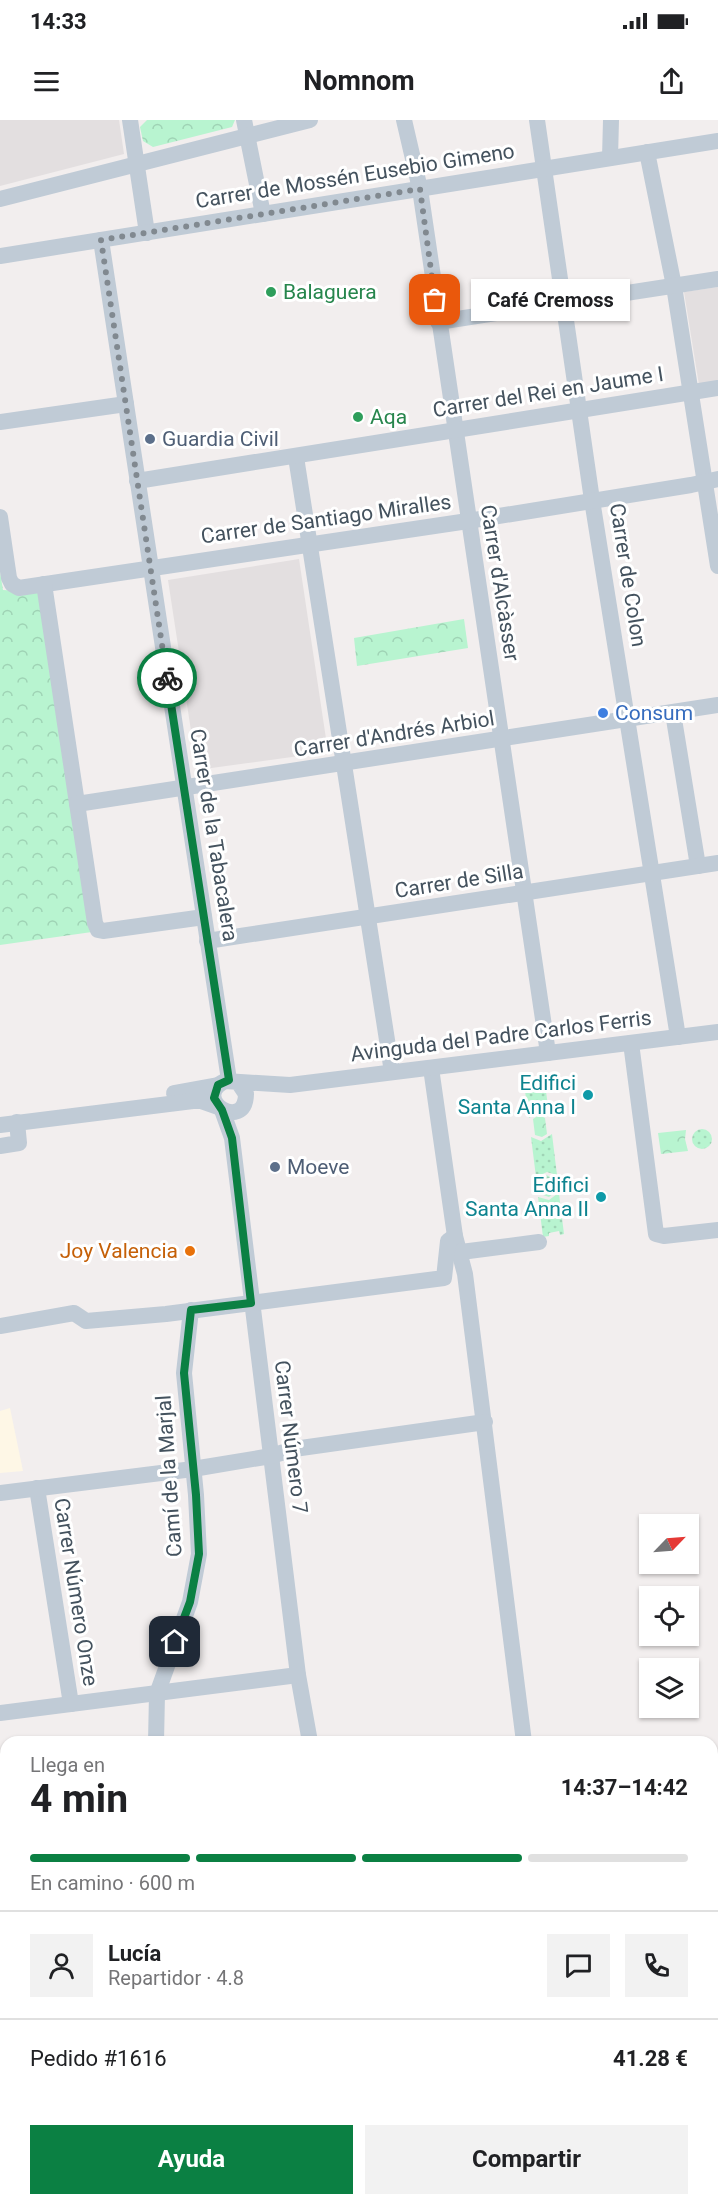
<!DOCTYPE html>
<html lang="es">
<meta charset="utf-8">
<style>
body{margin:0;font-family:Roboto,sans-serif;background:#f2f2f2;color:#202124;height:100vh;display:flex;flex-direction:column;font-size:22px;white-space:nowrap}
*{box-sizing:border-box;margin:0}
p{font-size:20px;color:#757577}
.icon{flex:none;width:33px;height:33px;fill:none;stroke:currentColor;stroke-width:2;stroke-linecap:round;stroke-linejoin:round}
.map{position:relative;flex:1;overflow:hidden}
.side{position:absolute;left:0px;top:1616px;width:718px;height:470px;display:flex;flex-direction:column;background:#fff;border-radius:18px 18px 0 0;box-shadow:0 2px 4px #0004}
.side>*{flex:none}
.needle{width:39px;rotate:65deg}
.tools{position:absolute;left:639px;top:1394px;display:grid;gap:12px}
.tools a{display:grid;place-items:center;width:60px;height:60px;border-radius:0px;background:#fff;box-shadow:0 2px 4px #0004;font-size:30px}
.pin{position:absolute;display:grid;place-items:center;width:51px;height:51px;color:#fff;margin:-26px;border-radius:12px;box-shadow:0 3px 9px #0006}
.courier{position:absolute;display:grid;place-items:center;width:60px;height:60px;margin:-30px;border:4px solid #0b8043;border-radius:50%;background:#fff;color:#222;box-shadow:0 2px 8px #0007}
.bubble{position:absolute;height:42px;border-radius:0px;background:#fff;box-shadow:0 2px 4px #0004;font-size:20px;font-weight:700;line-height:42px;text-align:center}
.head em{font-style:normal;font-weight:700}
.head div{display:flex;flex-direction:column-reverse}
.head{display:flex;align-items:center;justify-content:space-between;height:102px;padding:0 30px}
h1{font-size:39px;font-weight:700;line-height:45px}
.bar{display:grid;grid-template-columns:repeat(4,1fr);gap:9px 6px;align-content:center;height:72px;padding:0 30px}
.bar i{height:8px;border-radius:4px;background:#e0e0e0}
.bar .active{background:#0b8043}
.bar p{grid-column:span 4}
.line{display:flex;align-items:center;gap:15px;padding:0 30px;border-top:2px solid #e0e0e0}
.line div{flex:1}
.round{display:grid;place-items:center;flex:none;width:63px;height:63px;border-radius:0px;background:#f2f2f2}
.cta{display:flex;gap:12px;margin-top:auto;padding:12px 30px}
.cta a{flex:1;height:69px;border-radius:0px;background:#0b8043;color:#fff;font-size:24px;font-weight:700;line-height:69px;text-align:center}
.cta a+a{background:#f2f2f2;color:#202124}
.status{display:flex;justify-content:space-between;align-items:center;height:42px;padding:0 30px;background:#fff;direction:ltr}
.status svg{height:16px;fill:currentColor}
header{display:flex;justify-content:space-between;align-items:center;height:78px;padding:0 30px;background:#fff;font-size:27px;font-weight:700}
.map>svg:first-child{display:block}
</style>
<div class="status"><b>14:33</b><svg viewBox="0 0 49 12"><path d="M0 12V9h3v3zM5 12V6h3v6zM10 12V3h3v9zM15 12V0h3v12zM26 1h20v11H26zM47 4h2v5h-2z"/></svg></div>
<header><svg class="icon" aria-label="menu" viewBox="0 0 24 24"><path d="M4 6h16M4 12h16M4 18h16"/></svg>Nomnom<svg class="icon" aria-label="share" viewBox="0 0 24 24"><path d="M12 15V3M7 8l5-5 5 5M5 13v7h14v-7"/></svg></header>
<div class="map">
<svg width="718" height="2084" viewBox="0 0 718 2084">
<defs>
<pattern id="grass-dots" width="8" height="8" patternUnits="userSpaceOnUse" patternTransform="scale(1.5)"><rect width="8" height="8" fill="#b8f4d0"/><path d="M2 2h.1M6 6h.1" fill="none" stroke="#9fd3b5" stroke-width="1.8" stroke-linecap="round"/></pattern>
<pattern id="park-crowns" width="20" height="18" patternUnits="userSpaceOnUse" patternTransform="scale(1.5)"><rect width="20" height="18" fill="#b8f4d0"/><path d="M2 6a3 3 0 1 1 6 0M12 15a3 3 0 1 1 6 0" fill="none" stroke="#9fd3b5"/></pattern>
</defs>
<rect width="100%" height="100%" fill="#f2eeee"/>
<path fill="#fef7e6" d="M10,1288L23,1351L0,1353V1291Z"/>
<g fill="#e3dfe0">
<path d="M0,0H119L124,34L0,66Z"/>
<path d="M718,167V262L699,265L684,172Z"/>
<path d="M299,439L328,632L197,650L168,460Z"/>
</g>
<g fill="url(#grass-dots)">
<path d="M540,955H544L549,995L539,992L529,998L523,958L529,957V961L540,959Z"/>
<circle cx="702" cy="1019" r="10"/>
<path d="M552,1014L557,1055L547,1052L536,1057L531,1017L541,1021Z"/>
<path d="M557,1074H559L564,1114L560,1115L559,1111L549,1113V1116L543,1117L538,1077L549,1080Z"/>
</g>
<g fill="url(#park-crowns)">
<path d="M147,0H235L232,7L153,27L143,21L140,7Z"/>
<path d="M0,452L3,470L40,472L92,812L0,825Z"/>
<path d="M464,499L468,528L357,546L354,518Z"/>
<path d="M539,995L545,998L547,1014L542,1017L535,1015L533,999Z"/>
<path d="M686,1010L685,1019L688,1031L661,1034L658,1013Z"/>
<path d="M546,1055L553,1058L554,1073L549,1077L543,1075L541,1059Z"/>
</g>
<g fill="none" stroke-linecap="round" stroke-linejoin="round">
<g stroke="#c0cbd6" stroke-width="16">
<path d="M130,0L147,113"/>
<path d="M244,0L263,94"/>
<path d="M404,0L420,69L548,933"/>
<path d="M537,0L592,380L678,917"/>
<path d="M647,32L674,166L718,446"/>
<path d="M610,38L611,0"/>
<path d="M0,79L310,0"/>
<path d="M101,120L229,960"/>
<path d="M0,136L718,21"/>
<path d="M438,202L718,159"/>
<path d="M0,302L126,284"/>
<path d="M296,337L392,952"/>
<path d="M137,361L718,268"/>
<path d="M0,397L9,458L12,464L19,468L468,401L691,365L718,359"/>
<path d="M44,464L95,803L98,810L103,811L204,797"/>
<path d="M673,593L698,746"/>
<path d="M77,684L718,585"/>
<path d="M207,821L718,743"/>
<path d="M631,923L656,1114L664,1116L718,1110"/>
<path d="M431,948L455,1116L465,1154L524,1622"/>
<path d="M238,962L246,974C245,1014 190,978 225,961L290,965L718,912"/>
<path d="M174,973L218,965"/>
<path d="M222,990L232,1018L298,1555L310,1622"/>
<path d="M0,1005L193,981H201L218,987"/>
<path d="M0,1026L19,1023L17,1002"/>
<path d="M461,1132L539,1122"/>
<path d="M0,1206L74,1193L86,1201L166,1194L444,1158L448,1121L455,1116"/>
<path d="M37,1368L71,1584"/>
<path d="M0,1373L193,1349L271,1336L294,1329L485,1302"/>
<path d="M0,1593L298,1555"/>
<path d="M156,1622L157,1574L190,1482L199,1434L196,1375L184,1253L191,1190"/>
<path d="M0,1770L6,1769"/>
<path d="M2,1835L6,1860"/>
<path d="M6,1911L4,1914L6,1927"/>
<path d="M712,1990L718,1989"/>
<path d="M37,2079L38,2084"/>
<path d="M420,2079V2084"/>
<path d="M256,2084L279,2079"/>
</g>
<defs>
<g id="rail">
<path d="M712,1717L718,1716"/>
<path d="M0,1803L6,1802"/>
</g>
</defs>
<use href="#rail" stroke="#b0b4ba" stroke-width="6"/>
<use href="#rail" stroke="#fff" stroke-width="4" stroke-dasharray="11" stroke-linecap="butt"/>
</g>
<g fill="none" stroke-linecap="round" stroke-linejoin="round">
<path stroke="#818990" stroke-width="6" stroke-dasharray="0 10.8" d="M167,558L101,120L420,69L435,180"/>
<path stroke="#0b8043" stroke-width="8" d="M167,558L229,960L218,965L214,978L222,990L232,1018L251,1183L191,1190L184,1253L196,1375L199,1434L190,1482L175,1522"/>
</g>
<g fill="#2e9e5b" stroke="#fff" stroke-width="2">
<circle cx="271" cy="172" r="6"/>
<circle cx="358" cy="297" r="6"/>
</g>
<g fill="#5c6f8a" stroke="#fff" stroke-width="2">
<circle cx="150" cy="319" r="6"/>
<circle cx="275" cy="1047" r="6"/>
</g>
<circle fill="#3f7fe0" stroke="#fff" stroke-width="2" cx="603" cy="593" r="6"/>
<g fill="#0f9aa8" stroke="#fff" stroke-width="2">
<circle cx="588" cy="975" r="6"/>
<circle cx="601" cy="1077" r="6"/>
</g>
<circle fill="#e8710a" stroke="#fff" stroke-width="2" cx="190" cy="1131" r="6"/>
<g text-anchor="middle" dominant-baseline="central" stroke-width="6" stroke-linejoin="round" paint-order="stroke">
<g font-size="21" fill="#44525e" stroke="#fff">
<text transform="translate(355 56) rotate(-9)">Carrer de Mossén Eusebio Gimeno</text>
<text transform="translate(548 272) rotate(-9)">Carrer del Rei en Jaume I</text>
<text transform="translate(326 399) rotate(-8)">Carrer de Santiago Miralles</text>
<text transform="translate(628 455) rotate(81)">Carrer de Colon</text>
<text transform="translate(500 463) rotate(81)">Carrer d'Alcàsser</text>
<text transform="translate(394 614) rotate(-9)">Carrer d'Andrés Arbiol</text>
<text transform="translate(214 715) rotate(81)">Carrer de la Tabacalera</text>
<text transform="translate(459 761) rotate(-9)">Carrer de Silla</text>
<text transform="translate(501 916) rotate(-7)">Avinguda del Padre Carlos Ferris</text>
<text transform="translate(291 1317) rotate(83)">Carrer Número 7</text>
<text transform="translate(169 1356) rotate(-94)">Camí de la Marjal</text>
<text transform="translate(76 1472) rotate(81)">Carrer Número Onze</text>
</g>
<g font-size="21" fill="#27864d" stroke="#fff" text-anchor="start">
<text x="283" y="172">Balaguera</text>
<text x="370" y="297">Aqa</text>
</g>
<g font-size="21" fill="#4e5e75" stroke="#fff" text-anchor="start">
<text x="162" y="319">Guardia Civil</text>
<text x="287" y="1047">Moeve</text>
</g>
<g font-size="21" fill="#366cbe" stroke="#fff" text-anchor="start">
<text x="615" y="593">Consum</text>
</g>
<g font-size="21" fill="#0d838f" stroke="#fff" text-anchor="end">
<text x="576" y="963">Edifici<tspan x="576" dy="24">Santa Anna I</tspan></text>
<text x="589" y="1065">Edifici<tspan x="589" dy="24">Santa Anna II</tspan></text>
</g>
<g font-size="21" fill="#c56008" stroke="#fff" text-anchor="end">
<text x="178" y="1131">Joy Valencia</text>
</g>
</g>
</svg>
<div class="tools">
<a><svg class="needle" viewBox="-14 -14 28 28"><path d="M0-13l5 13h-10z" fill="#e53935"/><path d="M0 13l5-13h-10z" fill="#757577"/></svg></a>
<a><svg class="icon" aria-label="locate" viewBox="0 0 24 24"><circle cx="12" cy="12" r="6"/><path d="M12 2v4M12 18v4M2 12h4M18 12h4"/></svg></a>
<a><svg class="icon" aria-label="layers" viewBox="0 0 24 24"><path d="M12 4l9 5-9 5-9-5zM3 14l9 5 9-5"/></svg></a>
</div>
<div class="pin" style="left:435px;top:180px;background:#ea580c"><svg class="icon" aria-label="bag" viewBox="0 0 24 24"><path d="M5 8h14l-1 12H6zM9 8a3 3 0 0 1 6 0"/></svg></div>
<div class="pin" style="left:175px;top:1522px;background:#1f2937"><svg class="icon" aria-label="home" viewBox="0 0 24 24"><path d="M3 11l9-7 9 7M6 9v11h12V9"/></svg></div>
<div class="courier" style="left:167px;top:558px"><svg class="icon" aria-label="bike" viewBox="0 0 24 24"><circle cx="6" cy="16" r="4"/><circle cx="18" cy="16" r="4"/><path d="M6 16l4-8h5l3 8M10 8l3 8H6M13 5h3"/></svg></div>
<div class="bubble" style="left:471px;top:159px;width:159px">Café Cremoss</div>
<section class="side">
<div class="head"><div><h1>4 min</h1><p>Llega en</p></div><em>14:37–14:42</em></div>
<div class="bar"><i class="active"></i><i class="active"></i><i class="active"></i><i></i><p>En camino · 600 m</p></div>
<div class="line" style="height:108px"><a class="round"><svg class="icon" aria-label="person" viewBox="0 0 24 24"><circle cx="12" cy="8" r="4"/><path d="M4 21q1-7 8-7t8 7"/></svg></a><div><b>Lucía</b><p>Repartidor · 4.8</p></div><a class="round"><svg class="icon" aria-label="chat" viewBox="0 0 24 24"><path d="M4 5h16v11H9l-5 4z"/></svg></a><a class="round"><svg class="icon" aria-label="phone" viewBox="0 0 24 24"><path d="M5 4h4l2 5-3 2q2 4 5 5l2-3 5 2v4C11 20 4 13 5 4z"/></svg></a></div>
<div class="line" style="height:78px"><div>Pedido #1616</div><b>41.28 €</b></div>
<div class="cta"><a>Ayuda</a><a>Compartir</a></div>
</section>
</div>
